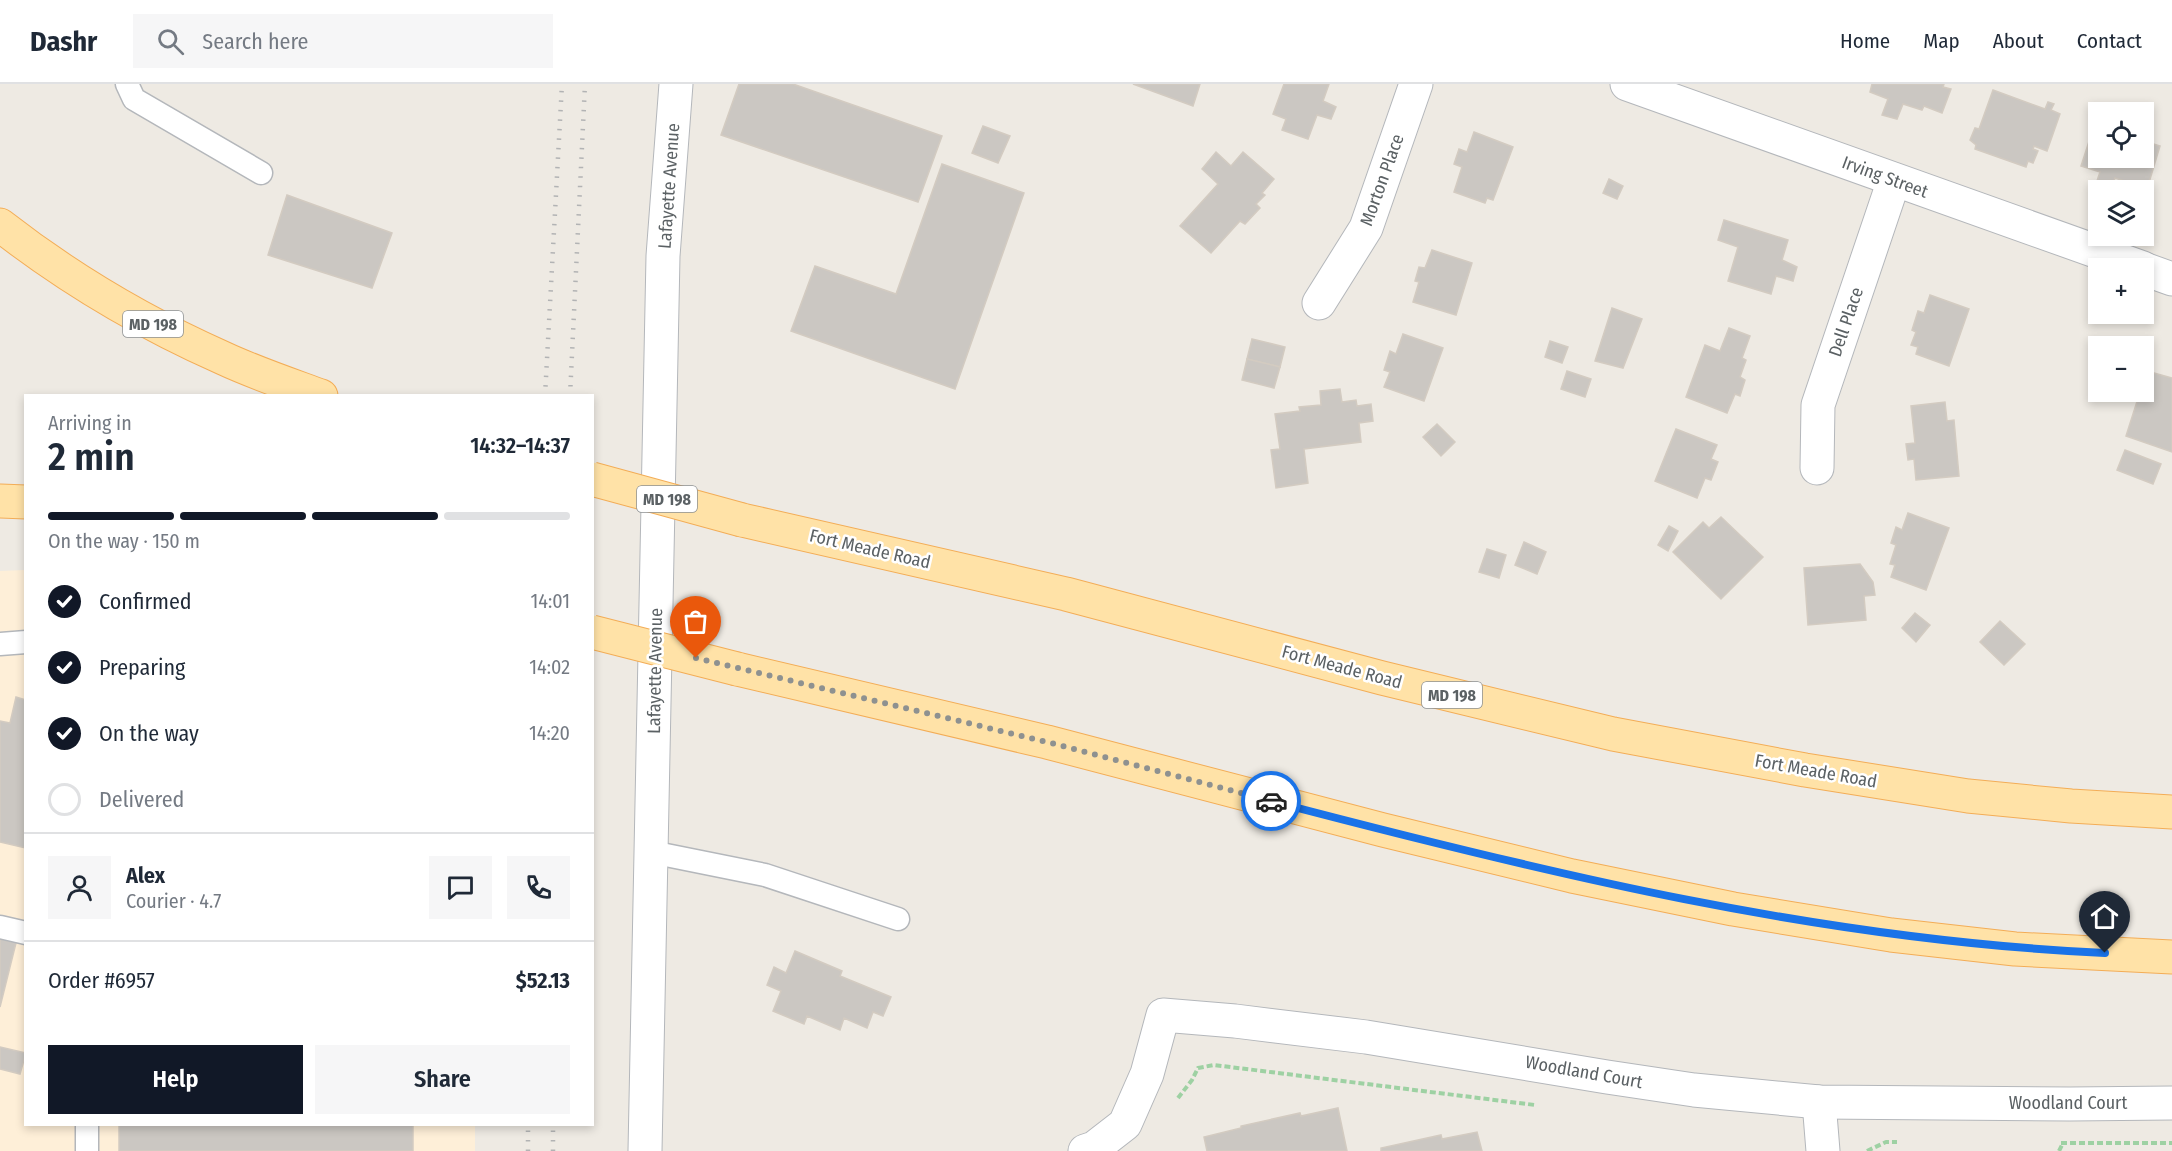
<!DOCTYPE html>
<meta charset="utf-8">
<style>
body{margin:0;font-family:"Fira Sans Condensed",sans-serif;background:#f6f6f7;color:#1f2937;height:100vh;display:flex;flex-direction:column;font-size:22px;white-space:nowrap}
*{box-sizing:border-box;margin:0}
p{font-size:20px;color:#747a83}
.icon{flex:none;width:33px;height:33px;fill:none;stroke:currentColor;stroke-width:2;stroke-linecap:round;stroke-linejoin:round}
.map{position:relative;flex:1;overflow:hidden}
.sheet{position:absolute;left:24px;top:310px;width:570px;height:732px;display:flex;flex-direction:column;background:#fff;border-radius:0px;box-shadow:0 3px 9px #0003}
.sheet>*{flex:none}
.buttons{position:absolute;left:2088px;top:18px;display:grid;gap:12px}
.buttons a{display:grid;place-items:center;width:66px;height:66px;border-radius:0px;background:#fff;box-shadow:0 3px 9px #0003;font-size:30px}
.pin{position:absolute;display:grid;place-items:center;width:51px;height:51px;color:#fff;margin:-62px -26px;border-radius:50% 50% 50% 0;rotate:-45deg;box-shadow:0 0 6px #0007}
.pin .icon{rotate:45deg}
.courier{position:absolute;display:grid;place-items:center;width:60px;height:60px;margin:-30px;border:4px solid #1a73e8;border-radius:50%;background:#fff;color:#222;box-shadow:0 2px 8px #0007}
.head em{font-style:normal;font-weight:600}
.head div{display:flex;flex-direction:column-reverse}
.head{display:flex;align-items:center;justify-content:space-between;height:102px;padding:0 24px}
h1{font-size:39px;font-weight:600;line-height:45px}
.bar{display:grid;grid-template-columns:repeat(4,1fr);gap:9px 6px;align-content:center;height:72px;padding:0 24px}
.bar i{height:8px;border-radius:4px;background:#e0e1e3}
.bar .on{background:#111827}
.bar p{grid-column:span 4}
.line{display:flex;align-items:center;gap:15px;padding:0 24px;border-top:2px solid #e0e1e3}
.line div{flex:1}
.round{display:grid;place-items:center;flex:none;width:63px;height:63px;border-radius:0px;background:#f6f6f7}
ol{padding:0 24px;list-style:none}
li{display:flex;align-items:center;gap:18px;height:66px}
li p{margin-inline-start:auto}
li .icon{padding:6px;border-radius:50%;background:#111827;color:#fff;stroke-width:4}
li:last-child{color:#747a83}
li i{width:33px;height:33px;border:3px solid #e0e1e3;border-radius:50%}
.action{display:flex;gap:12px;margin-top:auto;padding:12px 24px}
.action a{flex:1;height:69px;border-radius:0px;background:#111827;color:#fff;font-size:24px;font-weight:600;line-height:69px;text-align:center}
.action a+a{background:#f6f6f7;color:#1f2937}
header{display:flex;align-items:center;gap:36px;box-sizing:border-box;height:84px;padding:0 30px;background:#fff;border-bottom:2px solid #e0e1e3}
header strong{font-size:28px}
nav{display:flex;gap:33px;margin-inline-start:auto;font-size:21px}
.search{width:420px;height:54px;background:#f6f6f7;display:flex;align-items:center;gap:15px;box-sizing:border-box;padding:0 21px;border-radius:0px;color:#747a83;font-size:22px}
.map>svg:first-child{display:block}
</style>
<header>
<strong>Dashr</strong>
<div class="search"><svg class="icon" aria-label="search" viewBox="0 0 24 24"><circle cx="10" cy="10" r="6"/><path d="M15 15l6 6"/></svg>Search here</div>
<nav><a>Home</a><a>Map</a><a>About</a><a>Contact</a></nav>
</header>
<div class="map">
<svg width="2172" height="1067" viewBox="0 0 2172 1067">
<rect width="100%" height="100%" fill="#eeeae3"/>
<path fill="#feefd8" d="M25,486L26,1041H475V1067H0V487Z"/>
<g fill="#cbc7c2" stroke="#d3cbc1" stroke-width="1.5">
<path d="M739,0H793L942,52L918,118L721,51Z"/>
<path d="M1133,0H1200L1193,22Z"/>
<path d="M1284,0H1329L1323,17L1336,23L1331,35L1317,31L1308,55L1282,46L1286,35L1273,30Z"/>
<path d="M1872,0H1944L1943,3L1951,5L1942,29L1924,22L1922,26L1903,20L1897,35L1882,31L1888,15L1870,8Z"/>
<path d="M1993,6L2045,25L2048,18L2054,20L2051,26L2060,30L2047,67L2034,62L2033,65L2038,67L2033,79L2028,77L2026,83L1975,65L1976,61L1970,56L1975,44L1979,45Z"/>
<path d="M983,42L1010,52L998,79L972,69Z"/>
<path d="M2094,42L2098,43V74H2144V57L2160,62L2148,102L2134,97L2133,100L2115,94L2111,106L2095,103L2100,88L2081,82Z"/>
<path d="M1474,48L1513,63L1493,116L1487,114L1485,119L1454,108L1462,83L1454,80L1459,65L1467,68Z"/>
<path d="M1216,68L1231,82L1243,68L1274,95L1262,109L1265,111L1256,120L1260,124L1245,140L1240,137L1211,169L1180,142L1218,100L1202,85Z"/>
<path d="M942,80L1024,109L955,305L791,247L815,182L896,210Z"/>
<path d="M1609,95L1623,102L1617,115L1603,109Z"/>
<path d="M287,111L392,149L372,204L268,171Z"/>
<path d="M1724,136L1788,156L1782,176L1797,183L1793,197L1776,192L1771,210L1728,197L1738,163L1718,156Z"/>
<path d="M1432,166L1472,179L1456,231L1413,218L1419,198L1415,197L1419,183L1425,184Z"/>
<path d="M1930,211L1969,225L1949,282L1916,270L1918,263L1911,261L1916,248L1912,246L1918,227L1924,229Z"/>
<path d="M1612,224L1642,235L1623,284L1595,277Z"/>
<path d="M1729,244L1750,252L1742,274L1746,276L1740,293L1745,296L1740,312L1735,310L1727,329L1686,313L1705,261L1720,267Z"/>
<path d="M1403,250L1443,264L1424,317L1384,303L1390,288L1384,286L1390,267L1396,270Z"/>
<path d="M1252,255L1285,263L1280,283L1247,275Z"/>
<path d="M1550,257L1568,263L1562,279L1545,273Z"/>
<path d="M1247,275L1280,283L1274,304L1242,296Z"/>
<path d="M1567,287L1591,295L1585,313L1561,305Z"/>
<path d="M2147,287L2172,294V368L2126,352L2140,308H2144V298Z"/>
<path d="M1340,305L1342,318L1356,316L1357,322L1371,320L1373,337L1359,339L1361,358L1304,365L1308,399L1276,404L1271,366L1280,365L1275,330L1300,327L1299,323L1321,321L1320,307Z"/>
<path d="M1945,318L1947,337L1954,336L1959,392L1916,396L1914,375L1908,376L1906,360L1915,359L1911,322Z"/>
<path d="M1437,340L1455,358L1441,372L1423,353Z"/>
<path d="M1676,345L1717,361L1711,375L1718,378L1711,396L1705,394L1697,414L1655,397Z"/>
<path d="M2125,366L2161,380L2153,400L2117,386Z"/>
<path d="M1908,429L1949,444L1926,506L1891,493L1895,481L1890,480L1896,461L1891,459L1896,443L1902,446Z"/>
<path d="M1721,433L1763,473L1721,515L1673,468L1703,438L1709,444Z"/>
<path d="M1669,442L1678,447L1668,467L1658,461Z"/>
<path d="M1524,458L1546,468L1537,490L1515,481Z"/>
<path d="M1487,465L1506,471L1499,494L1479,488Z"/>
<path d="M1860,480L1873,498L1875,511L1864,512L1866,536L1808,541L1804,484Z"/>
<path d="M1915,529L1930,541L1916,558L1902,544Z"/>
<path d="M2000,537L2025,560L2004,581L1980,558Z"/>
<path d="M16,613L26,616V764L0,758V637L10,639Z"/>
<path d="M0,855L16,859L0,923Z"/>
<path d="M795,867L842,887L840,892L891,913L883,932L873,928L867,944L844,934L840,946L807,932L804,940L773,927L781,907L767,901L774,883L786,889Z"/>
<path d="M0,963L26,969L20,990L0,985Z"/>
<path d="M1338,1024L1347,1067H1207L1204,1053L1241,1044V1042L1300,1029L1301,1032Z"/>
<rect x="119" y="1041" width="294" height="26"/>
<path d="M1477,1048L1482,1067H1381V1064L1441,1051L1442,1055Z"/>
</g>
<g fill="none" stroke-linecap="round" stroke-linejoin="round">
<defs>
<g id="service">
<path d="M127,0L134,15L261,89"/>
<path d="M0,560L26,558"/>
<path d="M651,768L765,791L898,835"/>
<path d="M0,843L26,849"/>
<path d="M87,1067V1041"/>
</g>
<g id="minor">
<path d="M1627,0L2143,184"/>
<path d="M2144,185L2172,195"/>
<path d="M1319,219L1366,144L1416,0"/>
<path d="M1817,384L1818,321L1894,96"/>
<path d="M1819,1018L1823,1067"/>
<path d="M1085,1067L1094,1064L1125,1040L1147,990L1163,931L1235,937L1366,953L1607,993L1694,1006L1819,1018L2070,1020L2172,1019"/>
</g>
<path id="tertiary" d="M645,1067L663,172L676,0"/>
<g id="primary">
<path d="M0,141C68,194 144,239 223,274C255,289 288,300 321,312"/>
<path d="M0,417L26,418"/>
<path d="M742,436L1066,510L1382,594L1613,650L1805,686L1968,712L2071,722L2172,728"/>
<path d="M737,585L1047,658L1383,746L1572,792L1733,825L1891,851L2015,865L2172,873"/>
</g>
</defs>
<use href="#service" stroke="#b4b7bb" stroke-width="25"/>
<use href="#minor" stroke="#b4b7bb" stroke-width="35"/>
<use href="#tertiary" stroke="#b4b7bb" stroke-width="35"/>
<use href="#primary" stroke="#f3ad57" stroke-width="35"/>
<g stroke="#9ed1a3" stroke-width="4" stroke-dasharray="6 3" stroke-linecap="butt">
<path d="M1178,1014L1192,996L1198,984L1214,981L1535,1021"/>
<path d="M2061,1059H2172"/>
<path d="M1867,1067L1886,1058H1897"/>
<path d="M2059,1067L2063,1059"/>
</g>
<use href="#service" stroke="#fff" stroke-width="22"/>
<use href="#minor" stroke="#fff" stroke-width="33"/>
<use href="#tertiary" stroke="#fff" stroke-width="33"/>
<use href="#primary" stroke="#ffe2a7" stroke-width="33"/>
<g stroke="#b2b3b4" stroke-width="4.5" stroke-dasharray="1.5 8" stroke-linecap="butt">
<path d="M545,312L562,0"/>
<path d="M570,312L585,0"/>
<path d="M528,1067V1041"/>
<path d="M553,1067V1041"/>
</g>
<defs>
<g id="primary-bridge">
<path d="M592,395L742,436"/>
<path d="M592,548L737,585"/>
</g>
</defs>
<use href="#primary-bridge" stroke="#f3ad57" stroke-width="35" stroke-linecap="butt"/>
<use href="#primary-bridge" stroke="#ffe2a7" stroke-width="33"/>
</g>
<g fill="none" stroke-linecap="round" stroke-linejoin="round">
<path stroke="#8e9190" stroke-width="6" stroke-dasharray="0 10.8" d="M696,574L1047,658L1271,717"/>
<path stroke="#1a73e8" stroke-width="8" d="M1271,717C1545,789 1821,856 2105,869"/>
</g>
<g text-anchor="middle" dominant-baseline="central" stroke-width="5" stroke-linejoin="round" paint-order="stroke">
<g fill="#fff" stroke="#8c9092" stroke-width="1.5">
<rect x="123" y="227" width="60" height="26" rx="4.5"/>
<rect x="637" y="402" width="60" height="26" rx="4.5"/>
<rect x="1422" y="598" width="60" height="26" rx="4.5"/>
</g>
<g font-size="16" font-weight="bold" fill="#5b6164">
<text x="153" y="240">MD 198</text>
<text x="667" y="415">MD 198</text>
<text x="1452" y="611">MD 198</text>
</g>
<g font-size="18" fill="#5b6164" stroke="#fff">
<text transform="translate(1885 93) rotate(20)">Irving Street</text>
<text transform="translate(1382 96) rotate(-70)">Morton Place</text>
<text transform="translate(669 102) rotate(-86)">Lafayette Avenue</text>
<text transform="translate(1846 238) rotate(-71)">Dell Place</text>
<text transform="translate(870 465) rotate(13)">Fort Meade Road</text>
<text transform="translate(1342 583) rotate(15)">Fort Meade Road</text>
<text transform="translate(655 587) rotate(-89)">Lafayette Avenue</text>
<text transform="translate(1816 687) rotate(10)">Fort Meade Road</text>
<text transform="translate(1584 988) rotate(10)">Woodland Court</text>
<text x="2068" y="1019">Woodland Court</text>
</g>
</g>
</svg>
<div class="buttons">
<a><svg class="icon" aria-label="locate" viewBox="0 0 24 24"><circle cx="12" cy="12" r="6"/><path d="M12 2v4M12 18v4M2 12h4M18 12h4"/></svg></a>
<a><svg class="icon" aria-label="layers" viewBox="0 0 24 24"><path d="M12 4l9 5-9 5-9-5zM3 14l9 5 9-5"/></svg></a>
<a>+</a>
<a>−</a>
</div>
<div class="pin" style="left:696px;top:574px;background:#ea580c"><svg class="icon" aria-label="bag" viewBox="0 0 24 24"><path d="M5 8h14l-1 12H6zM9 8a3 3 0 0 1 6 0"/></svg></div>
<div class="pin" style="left:2105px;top:869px;background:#1f2937"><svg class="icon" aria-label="home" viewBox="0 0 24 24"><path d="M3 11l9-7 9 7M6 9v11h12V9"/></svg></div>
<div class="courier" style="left:1271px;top:717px"><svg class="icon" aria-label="car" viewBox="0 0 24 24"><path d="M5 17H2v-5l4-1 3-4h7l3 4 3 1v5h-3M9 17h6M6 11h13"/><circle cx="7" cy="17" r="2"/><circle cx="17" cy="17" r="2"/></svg></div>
<section class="sheet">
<div class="head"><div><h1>2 min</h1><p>Arriving in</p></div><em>14:32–14:37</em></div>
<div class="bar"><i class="on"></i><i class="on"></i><i class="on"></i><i></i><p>On the way · 150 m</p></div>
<ol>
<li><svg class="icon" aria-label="check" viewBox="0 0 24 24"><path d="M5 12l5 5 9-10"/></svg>Confirmed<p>14:01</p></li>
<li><svg class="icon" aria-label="check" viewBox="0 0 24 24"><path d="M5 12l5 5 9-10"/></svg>Preparing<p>14:02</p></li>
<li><svg class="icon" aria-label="check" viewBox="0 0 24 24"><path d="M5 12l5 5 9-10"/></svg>On the way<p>14:20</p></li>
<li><i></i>Delivered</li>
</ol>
<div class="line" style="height:108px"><a class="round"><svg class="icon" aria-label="person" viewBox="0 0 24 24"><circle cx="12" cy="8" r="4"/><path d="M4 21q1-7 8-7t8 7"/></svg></a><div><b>Alex</b><p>Courier · 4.7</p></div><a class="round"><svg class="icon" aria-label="chat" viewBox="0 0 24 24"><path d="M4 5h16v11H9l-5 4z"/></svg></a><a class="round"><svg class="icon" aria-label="phone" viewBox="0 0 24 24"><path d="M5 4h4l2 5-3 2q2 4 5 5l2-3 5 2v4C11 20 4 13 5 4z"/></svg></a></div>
<div class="line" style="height:78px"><div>Order #6957</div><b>$52.13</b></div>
<div class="action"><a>Help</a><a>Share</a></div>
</section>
</div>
